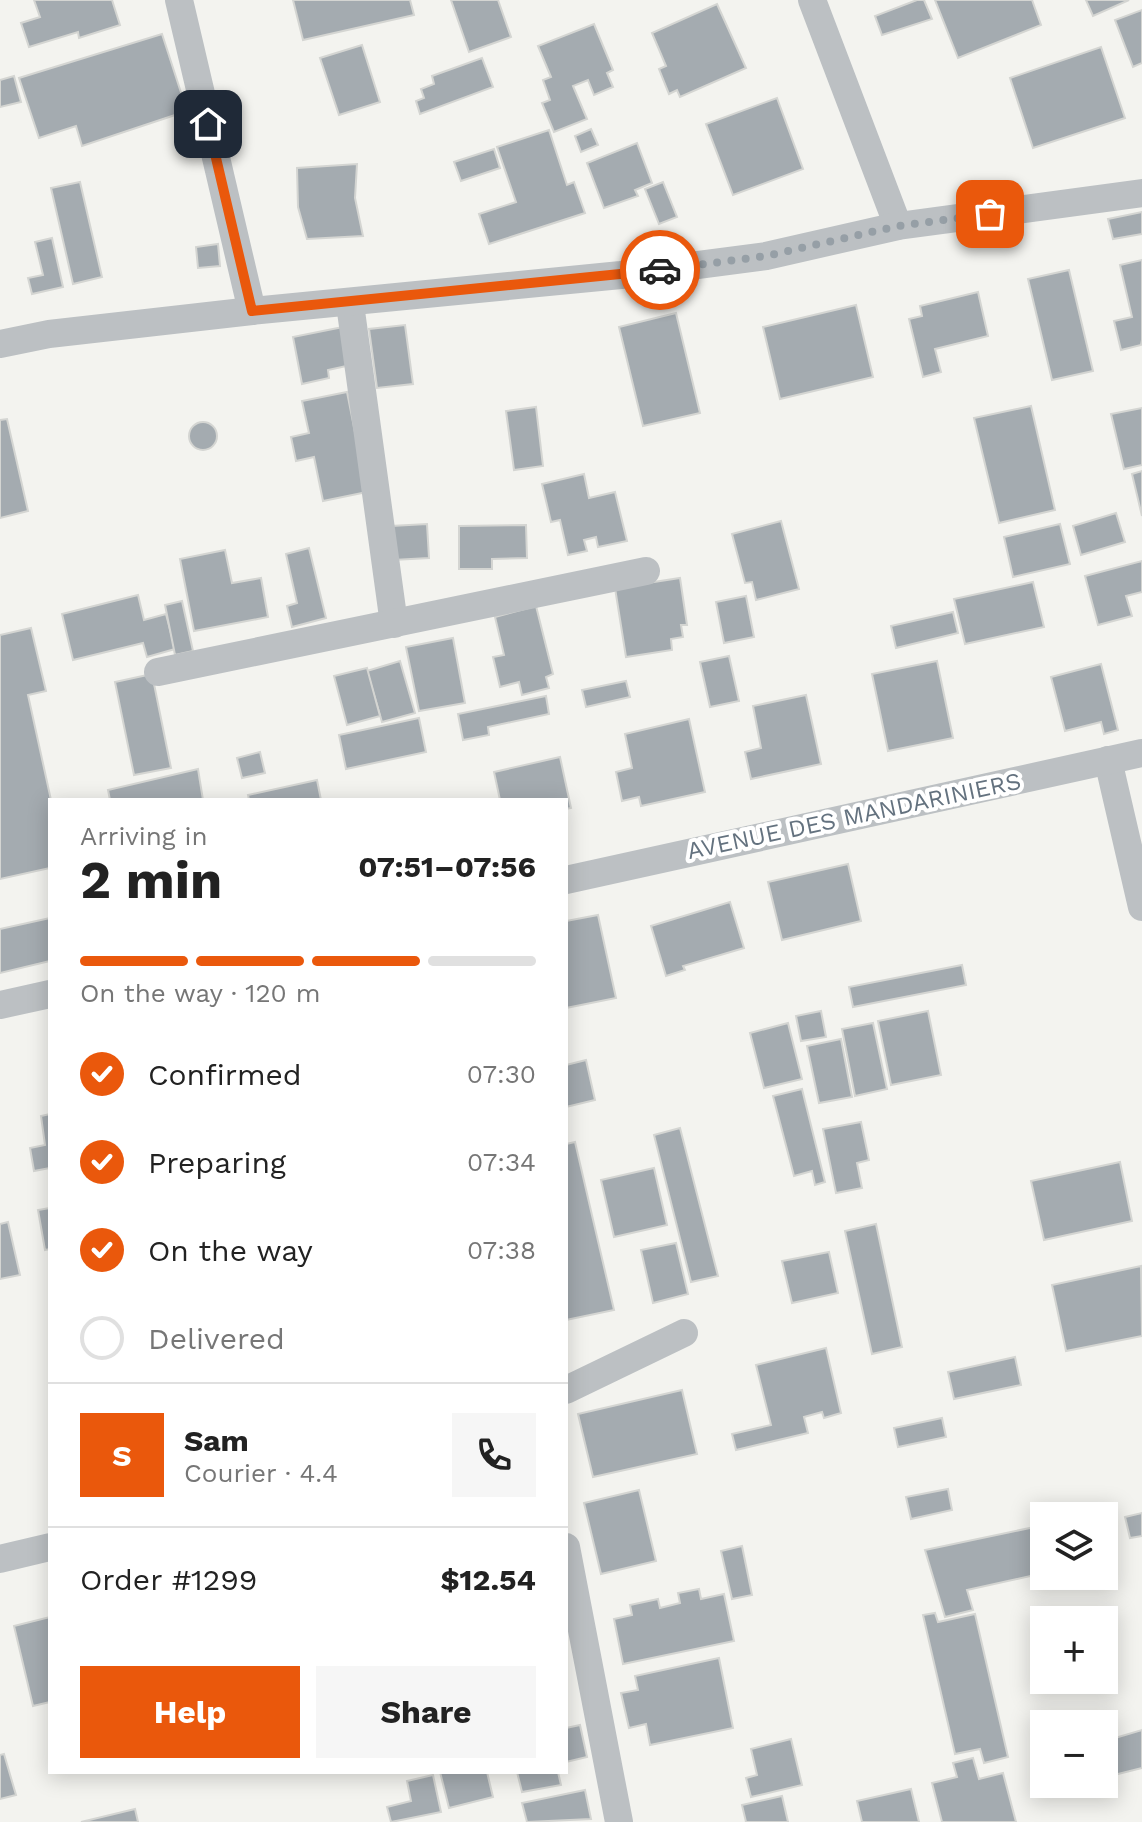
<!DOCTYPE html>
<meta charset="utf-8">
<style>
body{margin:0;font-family:"Work Sans",sans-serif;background:#f6f6f6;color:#222;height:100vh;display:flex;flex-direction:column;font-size:30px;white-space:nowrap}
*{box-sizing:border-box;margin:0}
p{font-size:26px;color:#767676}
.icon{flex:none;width:44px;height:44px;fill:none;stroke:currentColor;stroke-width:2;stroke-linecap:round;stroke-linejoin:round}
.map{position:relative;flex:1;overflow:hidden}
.details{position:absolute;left:48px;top:798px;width:520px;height:976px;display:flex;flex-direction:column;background:#fff;border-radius:0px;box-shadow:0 4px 20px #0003}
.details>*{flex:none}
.controls{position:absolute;left:1030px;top:1502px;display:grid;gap:16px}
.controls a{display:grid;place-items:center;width:88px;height:88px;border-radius:0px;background:#fff;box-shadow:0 4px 20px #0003;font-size:40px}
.pin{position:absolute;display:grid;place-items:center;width:68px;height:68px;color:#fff;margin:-34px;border-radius:16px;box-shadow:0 4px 12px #0006}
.courier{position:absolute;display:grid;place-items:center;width:80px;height:80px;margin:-40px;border:6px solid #ea580c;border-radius:50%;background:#fff;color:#222;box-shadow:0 2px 10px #0007}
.summary em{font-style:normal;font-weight:700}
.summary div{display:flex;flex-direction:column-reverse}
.summary{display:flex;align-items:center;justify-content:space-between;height:136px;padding:0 32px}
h1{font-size:52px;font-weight:700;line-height:60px}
.bar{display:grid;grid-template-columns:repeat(4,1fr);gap:12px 8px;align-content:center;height:96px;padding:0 32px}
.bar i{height:10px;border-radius:6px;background:#e0e0e0}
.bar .current{background:#ea580c}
.bar p{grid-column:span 4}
.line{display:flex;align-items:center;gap:20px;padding:0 32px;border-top:2px solid #e0e0e0}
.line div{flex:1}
.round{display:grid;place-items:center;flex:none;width:84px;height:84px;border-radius:0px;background:#f6f6f6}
ol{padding:0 32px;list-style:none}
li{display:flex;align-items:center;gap:24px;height:88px}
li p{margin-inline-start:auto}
li .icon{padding:8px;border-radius:50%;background:#ea580c;color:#fff;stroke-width:4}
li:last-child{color:#767676}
li i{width:44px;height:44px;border:4px solid #e0e0e0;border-radius:50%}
.action{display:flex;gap:16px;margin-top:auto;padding:16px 32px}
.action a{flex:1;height:92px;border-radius:0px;background:#ea580c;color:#fff;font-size:32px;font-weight:700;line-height:92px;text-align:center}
.action a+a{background:#f6f6f6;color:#222}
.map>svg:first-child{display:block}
</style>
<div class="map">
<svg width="1142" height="1822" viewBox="0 0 1142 1822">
<rect width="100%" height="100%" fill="#f3f3ef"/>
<g fill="#a4abb0" stroke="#d4d5d2" stroke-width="2">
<path d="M34,0H112L120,25L79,38L78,32L29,47L21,23L40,17Z"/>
<path d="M293,0H410L414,15L303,40Z"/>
<path d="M451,0H498L511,37L469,52Z"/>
<path d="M917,0H924L932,19L882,35L875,16Z"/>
<path d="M935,0H1032L1041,25L958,58Z"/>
<path d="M1086,0H1129L1093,16Z"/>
<path d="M717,4L746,68L680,97L677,90L669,94L659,69L666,66L652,33Z"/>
<path d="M1142,10V63L1133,67L1115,20Z"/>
<path d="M594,24L613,70L607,73L613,87L594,95L588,80L573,86L587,119L554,132L542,103L550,100L543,80L551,77L538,46Z"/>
<path d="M162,34L187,111L82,146L76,126L39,138L19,78Z"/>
<path d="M362,45L380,102L339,115L320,58Z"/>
<path d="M1101,47L1125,118L1033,148L1010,78Z"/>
<path d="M482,58L493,87L420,114L416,101L424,98L421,89L434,84L432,76Z"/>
<path d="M14,76L21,102L0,107V80Z"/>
<path d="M777,98L803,169L733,195L706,124Z"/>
<path d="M591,129L598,145L581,152L575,136Z"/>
<path d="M549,130L567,185L574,182L585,213L489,244L479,214L516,202L497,147Z"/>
<path d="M637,143L652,183L635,190L638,196L604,208L587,163Z"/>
<path d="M494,149L500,168L461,181L454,162Z"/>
<path d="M357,164L355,198L363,236L307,239L298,207L297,168Z"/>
<path d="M80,182L102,277L73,284L51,188Z"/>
<path d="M663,182L677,217L659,224L645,189Z"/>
<path d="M1142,212V234L1113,239L1108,219Z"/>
<path d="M52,238L63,287L32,294L28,278L43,275L35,242Z"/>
<path d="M218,244L220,266L198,268L196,247Z"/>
<path d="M1142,260V340L1141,345L1121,350L1114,321L1132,317L1120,265Z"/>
<path d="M1069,270L1093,371L1052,380L1028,279Z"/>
<path d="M978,292L988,336L935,349L941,372L923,377L909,319L922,316L920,306Z"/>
<path d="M856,305L873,377L780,399L763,327Z"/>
<path d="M676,313L700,413L643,426L619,327Z"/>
<path d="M405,325L413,384L377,388L369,329Z"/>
<path d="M343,327L351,365L328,370L329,378L302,384L293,337Z"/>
<path d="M347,392L367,492L323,501L314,457L296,461L291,437L309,433L302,401Z"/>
<path d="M1031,406L1055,510L999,523L974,418Z"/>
<path d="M536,407L543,466L514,470L506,411Z"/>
<path d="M1142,408V465L1124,469L1111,414Z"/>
<path d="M7,419L28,511L0,518V420Z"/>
<circle cx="203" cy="436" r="14"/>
<path d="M1142,471V516L1132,474Z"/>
<path d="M584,474L589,498L615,492L627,541L598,547L596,537L584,540L587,551L568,555L560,520L551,522L542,484Z"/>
<path d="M1116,513L1125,542L1081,555L1073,526Z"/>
<path d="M781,521L799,589L756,600L752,582L745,583L732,534Z"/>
<path d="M427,524L429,558L393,560L391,526Z"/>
<path d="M1060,524L1070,564L1013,577L1004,537Z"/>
<path d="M526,525L527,558L492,559V569H459V526Z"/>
<path d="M309,548L326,618L292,627L287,606L297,603L286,554Z"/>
<path d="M225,550L232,583L261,578L268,617L194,631L180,559Z"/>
<path d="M1142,561V592L1126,596L1132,616L1098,625L1085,576Z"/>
<path d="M680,578L687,625H681L683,637L671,639L672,650L626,657L615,588Z"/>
<path d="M1033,582L1044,627L965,644L954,599Z"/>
<path d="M138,595L144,620L166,614L175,649L147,657L143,643L73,660L62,614Z"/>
<path d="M746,596L754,637L724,643L716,602Z"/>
<path d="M182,601L193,651L175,655L165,605Z"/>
<path d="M536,606L553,674L546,677L549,688L522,695L519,682L500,687L493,657L504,655L495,617Z"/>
<path d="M953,612L958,633L896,648L891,626Z"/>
<path d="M31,628L46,691L28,695L51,800L50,868L0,879V635Z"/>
<path d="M453,638L465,703L419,711L406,647Z"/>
<path d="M729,656L739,701L710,707L700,662Z"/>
<path d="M400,661L415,713L382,722L367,671Z"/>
<path d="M937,661L953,738L888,751L872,674Z"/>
<path d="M1101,664L1118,730L1104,734L1101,722L1065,731L1051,677Z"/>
<path d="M367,668L380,716L347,725L334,676Z"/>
<path d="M152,674L171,768L134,775L115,682Z"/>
<path d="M626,681L630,697L586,707L582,690Z"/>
<path d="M806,695L821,764L751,779L745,752L761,748L753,706Z"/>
<path d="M546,696L549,714L488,727L489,735L463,740L458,714Z"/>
<path d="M419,718L426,752L346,769L339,735Z"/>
<path d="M689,719L705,792L641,806L639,797L622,801L616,772L632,768L625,734Z"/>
<path d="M260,752L265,773L242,778L237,758Z"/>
<path d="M560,757L571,808L566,809V800H500L494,772Z"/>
<path d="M198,769L203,800H110L108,790Z"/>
<path d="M317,780L321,800H249L248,795Z"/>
<path d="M848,864L861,921L782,940L768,882Z"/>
<path d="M730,902L744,948L683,966L685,970L666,976L651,926Z"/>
<path d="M598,915L616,998L566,1008V921Z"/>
<path d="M50,918V961L0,973V929Z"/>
<path d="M962,965L966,985L853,1007L849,987Z"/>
<path d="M821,1011L826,1037L801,1041L796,1016Z"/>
<path d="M928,1011L941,1075L891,1085L878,1021Z"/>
<path d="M788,1023L802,1079L764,1088L750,1033Z"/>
<path d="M873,1023L887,1089L855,1096L842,1029Z"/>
<path d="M841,1039L852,1097L819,1103L807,1046Z"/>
<path d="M586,1060L595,1100L566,1107V1065Z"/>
<path d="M802,1089L825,1182L815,1185L812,1171L794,1176L773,1096Z"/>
<path d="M50,1114V1168L34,1171L30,1148L45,1145L41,1116Z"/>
<path d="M861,1122L869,1160L857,1163L862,1188L836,1193L823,1129Z"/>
<path d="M680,1128L718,1276L691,1282L654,1135Z"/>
<path d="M575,1142L614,1310L566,1320V1144Z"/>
<path d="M1120,1162L1132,1221L1044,1240L1031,1181Z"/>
<path d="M654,1168L667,1225L614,1237L601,1180Z"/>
<path d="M50,1208V1249L45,1250L38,1210Z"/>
<path d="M8,1222L20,1275L0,1279V1224Z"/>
<path d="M876,1224L902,1347L872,1354L845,1231Z"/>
<path d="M676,1243L688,1294L653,1303L641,1250Z"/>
<path d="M829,1252L838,1293L792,1303L782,1261Z"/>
<path d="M1141,1266L1142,1336L1066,1351L1052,1285Z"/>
<path d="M826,1348L841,1413L824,1418L822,1412L804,1417L808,1433L736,1450L732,1434L771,1425L756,1365Z"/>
<path d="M1015,1357L1021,1385L954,1399L948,1372Z"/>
<path d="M682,1390L697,1454L593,1477L578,1414Z"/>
<path d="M942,1418L946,1437L898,1447L894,1428Z"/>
<path d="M948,1489L952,1510L911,1519L906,1497Z"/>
<path d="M639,1490L656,1561L601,1574L584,1503Z"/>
<path d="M1142,1513V1536L1130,1538L1125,1517Z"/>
<path d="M1044,1525V1573L967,1590L973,1610L945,1617L925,1550Z"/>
<path d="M742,1546L752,1595L732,1599L721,1551Z"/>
<path d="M699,1589L701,1599L724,1594L734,1641L623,1664L614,1619L632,1615L630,1605L658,1599L660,1608L680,1603L678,1593Z"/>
<path d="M935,1613L938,1622L975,1614L1008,1757L984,1763L980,1749L955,1754L923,1615Z"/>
<path d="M50,1617V1702L33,1706L14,1626Z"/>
<path d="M719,1658L733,1728L650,1745L646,1724L629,1728L621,1693L638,1690L635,1676Z"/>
<path d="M580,1725L587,1757L566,1762V1728Z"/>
<path d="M1142,1730V1768L1114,1775L1105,1741Z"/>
<path d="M791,1739L802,1785L751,1797L746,1778L757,1775L751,1749Z"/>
<path d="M4,1754L16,1795L0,1799V1755Z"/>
<path d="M973,1758L979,1779L1003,1773L1016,1822H942L932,1783L957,1777L953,1763Z"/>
<path d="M440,1772H487L493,1797L449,1808Z"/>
<path d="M517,1772H558L561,1785L522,1792Z"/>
<path d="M433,1775L441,1812L391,1822L387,1807L411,1801L407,1781Z"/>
<path d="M911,1789L919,1822H862L857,1801Z"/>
<path d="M585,1790L591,1819L527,1822L522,1803Z"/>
<path d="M782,1796L788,1822H746L742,1805Z"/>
<path d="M135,1809L138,1822H81Z"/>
</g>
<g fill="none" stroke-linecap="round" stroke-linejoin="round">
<g stroke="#bcc0c3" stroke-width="28">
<path d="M179,0L252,311"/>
<path d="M812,0L898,226"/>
<path d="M350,304L394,624"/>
<path d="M0,344L49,334L252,311L621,275L766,256L898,226L1142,193"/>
<path d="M158,672L646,571"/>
<path d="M1108,760L1142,907"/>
<path d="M566,880L1142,753"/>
<path d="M0,1005L50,994"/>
<path d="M566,1390L684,1333"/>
<path d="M566,1547L619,1822"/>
<path d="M0,1559L50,1547"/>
</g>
</g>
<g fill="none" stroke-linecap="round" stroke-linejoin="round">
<path stroke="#969fa6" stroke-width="8" stroke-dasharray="0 14.4" d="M660,270L766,256L898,226L990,214"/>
<path stroke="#ea580c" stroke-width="10" d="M208,124L252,311L660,270"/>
</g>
<g text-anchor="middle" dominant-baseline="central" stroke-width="8" stroke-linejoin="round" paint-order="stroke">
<g font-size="24" fill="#64727f" stroke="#fff">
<text transform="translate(854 816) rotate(-12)">AVENUE DES MANDARINIERS</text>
</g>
</g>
</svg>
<div class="controls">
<a><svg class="icon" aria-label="layers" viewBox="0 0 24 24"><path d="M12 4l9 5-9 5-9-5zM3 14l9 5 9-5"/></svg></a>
<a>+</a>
<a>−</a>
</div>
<div class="pin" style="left:990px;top:214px;background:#ea580c"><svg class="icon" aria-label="bag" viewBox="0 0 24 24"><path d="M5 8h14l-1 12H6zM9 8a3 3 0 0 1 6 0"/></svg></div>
<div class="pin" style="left:208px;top:124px;background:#1f2937"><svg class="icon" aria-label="home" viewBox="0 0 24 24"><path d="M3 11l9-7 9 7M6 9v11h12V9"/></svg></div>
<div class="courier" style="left:660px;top:270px"><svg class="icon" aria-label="car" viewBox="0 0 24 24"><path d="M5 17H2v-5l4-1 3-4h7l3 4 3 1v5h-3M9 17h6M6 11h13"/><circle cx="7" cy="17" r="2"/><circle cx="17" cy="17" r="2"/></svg></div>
<section class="details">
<div class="summary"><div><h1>2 min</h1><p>Arriving in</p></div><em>07:51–07:56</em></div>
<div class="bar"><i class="current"></i><i class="current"></i><i class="current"></i><i></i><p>On the way · 120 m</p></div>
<ol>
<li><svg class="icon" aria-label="check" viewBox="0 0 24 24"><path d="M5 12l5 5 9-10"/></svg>Confirmed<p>07:30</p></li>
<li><svg class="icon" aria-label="check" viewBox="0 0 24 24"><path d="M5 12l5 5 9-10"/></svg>Preparing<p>07:34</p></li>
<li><svg class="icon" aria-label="check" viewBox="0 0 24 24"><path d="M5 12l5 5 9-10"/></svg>On the way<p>07:38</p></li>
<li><i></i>Delivered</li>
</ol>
<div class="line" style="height:144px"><b class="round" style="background:#ea580c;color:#fff">S</b><div><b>Sam</b><p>Courier · 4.4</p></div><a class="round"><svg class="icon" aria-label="phone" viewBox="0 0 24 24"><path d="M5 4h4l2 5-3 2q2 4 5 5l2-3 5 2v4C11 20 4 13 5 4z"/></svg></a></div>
<div class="line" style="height:104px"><div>Order #1299</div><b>$12.54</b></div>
<div class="action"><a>Help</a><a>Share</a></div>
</section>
</div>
